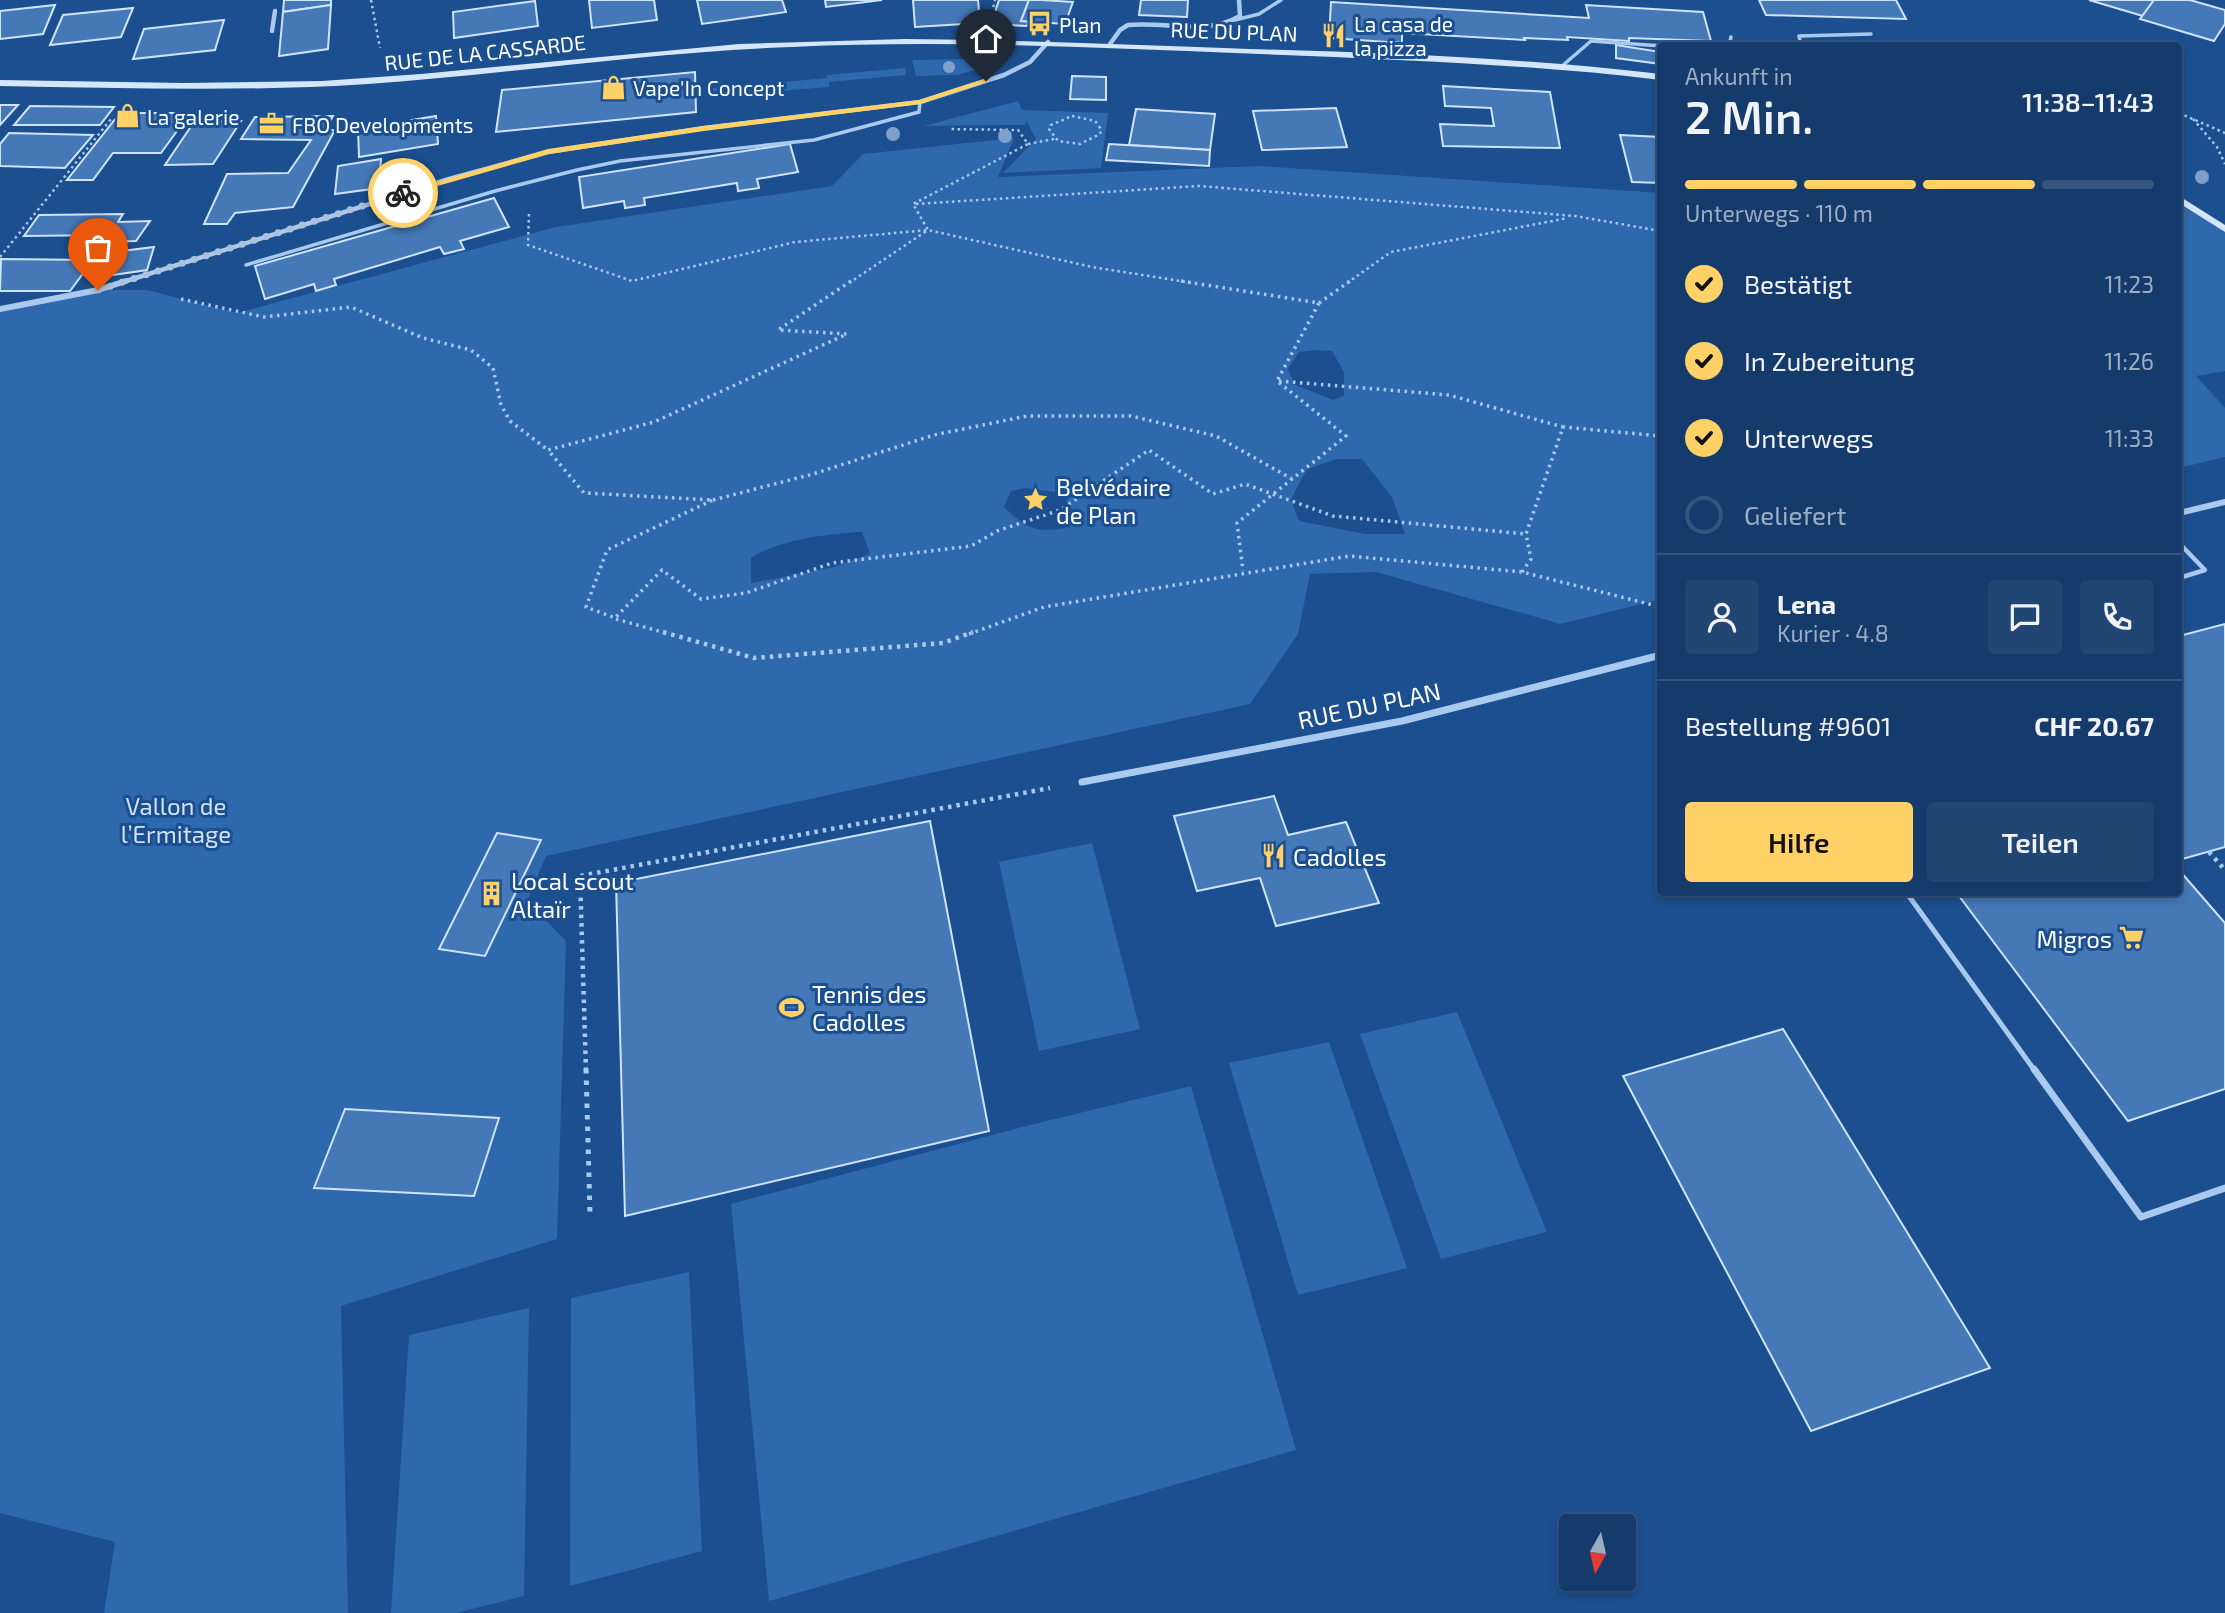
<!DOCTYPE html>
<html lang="de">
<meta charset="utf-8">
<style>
body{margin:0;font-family:"Exo 2",sans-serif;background:#214673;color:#f1f3f6;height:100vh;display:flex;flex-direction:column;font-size:26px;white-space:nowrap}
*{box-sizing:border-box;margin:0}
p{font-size:23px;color:#9dadc1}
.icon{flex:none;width:38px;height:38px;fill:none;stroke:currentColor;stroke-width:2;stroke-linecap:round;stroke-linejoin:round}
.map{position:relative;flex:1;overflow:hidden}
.details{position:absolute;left:1657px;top:42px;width:525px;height:854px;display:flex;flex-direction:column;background:#143b6b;border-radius:7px;box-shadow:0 4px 10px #0003,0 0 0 2px #33557e}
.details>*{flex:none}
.needle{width:46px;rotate:188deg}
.fabs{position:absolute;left:1559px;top:1514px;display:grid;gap:14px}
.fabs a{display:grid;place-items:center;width:77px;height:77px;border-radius:7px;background:#143b6b;box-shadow:0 4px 10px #0003,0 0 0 2px #33557e;font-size:35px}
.pin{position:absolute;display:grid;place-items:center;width:60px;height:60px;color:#fff;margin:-72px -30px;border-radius:50% 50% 50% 0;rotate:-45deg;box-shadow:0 0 7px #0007}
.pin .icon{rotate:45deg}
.courier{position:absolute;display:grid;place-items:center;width:70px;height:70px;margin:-35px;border:5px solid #ffd166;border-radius:50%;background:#fff;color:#222;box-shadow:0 2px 9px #0007}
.overview em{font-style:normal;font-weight:600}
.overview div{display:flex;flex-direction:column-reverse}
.overview{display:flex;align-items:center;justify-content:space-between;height:119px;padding:0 28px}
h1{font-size:46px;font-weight:600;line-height:52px}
.bar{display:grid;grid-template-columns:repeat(4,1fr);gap:10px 7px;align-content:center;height:84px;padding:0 28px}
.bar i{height:9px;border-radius:5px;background:#33557e}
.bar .active{background:#ffd166}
.bar p{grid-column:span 4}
.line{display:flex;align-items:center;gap:18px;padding:0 28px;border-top:2px solid #33557e}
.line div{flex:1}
.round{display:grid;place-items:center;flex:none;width:74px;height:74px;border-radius:7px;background:#214673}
ol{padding:0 28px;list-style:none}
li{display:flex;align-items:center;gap:21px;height:77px}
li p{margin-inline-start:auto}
li .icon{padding:7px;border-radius:50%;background:#ffd166;color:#111;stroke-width:4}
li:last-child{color:#9dadc1}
li i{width:38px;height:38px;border:4px solid #33557e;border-radius:50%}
.cta{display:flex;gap:14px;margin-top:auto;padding:14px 28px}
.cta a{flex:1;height:80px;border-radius:7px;background:#ffd166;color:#111;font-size:28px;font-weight:600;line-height:80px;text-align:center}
.cta a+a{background:#214673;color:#f1f3f6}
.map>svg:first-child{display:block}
</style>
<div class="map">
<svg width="2225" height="1613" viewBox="0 0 2225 1613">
<rect width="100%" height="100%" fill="#1b4f8f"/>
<g fill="#2e69ad" fill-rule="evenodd">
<path d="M968,59L975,70L957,75L916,76L912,60Z"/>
<path d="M905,68L906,75L829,82V87L706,97V89L827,78V75Z"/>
<path d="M1018,101L1022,110L1108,113L1101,168L1003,173L1036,139L1026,120L1025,125L924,126Z"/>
<path d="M1014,138L998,177L1260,166L1661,193V599L1561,624L1376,572L1310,574L1298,634L1250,704L546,856L527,901L566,941L557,1239L341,1306L348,1613H104L115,1542L0,1513V309L98,290H147L237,313L556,227L832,186L863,154ZM1316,350L1332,351L1344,372V396L1333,400L1295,385L1288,369L1299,352ZM1337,459H1362L1392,497L1405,534H1365L1299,521L1291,499L1307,469ZM1025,488L1062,493L1072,509L1069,527C1037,534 1027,529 1004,507L1011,491ZM862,532L870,554L834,567L751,583V558C781,539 826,534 862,532Z"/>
<path d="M2179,199L2225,229V371L2196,376L2225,408V457L2179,468Z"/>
<path d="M1092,843L1140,1029L1039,1051L999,862Z"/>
<path d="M1457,1012L1547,1232L1441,1259L1360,1034Z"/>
<path d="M1329,1042L1407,1268L1298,1295L1229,1063Z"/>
<path d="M1191,1086L1296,1450L769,1601L731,1204L1030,1125Z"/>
<path d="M689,1272L702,1551L570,1586L571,1298Z"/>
<path d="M529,1308L524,1596L456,1613H391L409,1335Z"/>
</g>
<g fill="#4478b7" stroke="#cfe3fa" stroke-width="2">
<path d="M284,0H331V5L283,12Z"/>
<path d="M589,0H654L657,20L592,28Z"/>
<path d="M697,0H782L786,12L702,24Z"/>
<path d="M825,0H882L826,7Z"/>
<path d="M913,0H978L980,23L915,27Z"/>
<path d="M999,0H1029L1021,21H1029L1027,26L991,24Z"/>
<path d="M1029,0H1042L1073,2L1065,24L1021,21Z"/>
<path d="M1141,0H1188L1187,17L1139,15Z"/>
<path d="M1759,0H1896L1906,19L1766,15Z"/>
<path d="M2089,0H2154L2143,16Z"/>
<path d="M2154,0H2190L2225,10V24L2214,41L2140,19Z"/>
<path d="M535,1L538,26L454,38L453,12Z"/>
<path d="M1331,2L1589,18L1586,5L1703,12L1711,41L1629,38V41L1567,37L1568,40L1524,38L1525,40L1402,33V43L1329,38Z"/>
<path d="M55,5L43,34L0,39V11Z"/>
<path d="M331,5L328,49L279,56L283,12Z"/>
<path d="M133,8L121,37L50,45L63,15Z"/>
<path d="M224,20L215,50L133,59L144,29Z"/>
<path d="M1616,45L1661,52V64L1616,58Z"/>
<path d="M695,72L696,112L496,132L502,90Z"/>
<path d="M1072,76L1106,77V100L1070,99Z"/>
<path d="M1443,86L1550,92L1560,148L1443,146L1440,124L1494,126L1491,108L1445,106Z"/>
<path d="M0,105H18L0,125Z"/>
<path d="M30,106L114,107L100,125H14Z"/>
<path d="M1336,108L1347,147L1262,150L1253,111Z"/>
<path d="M1136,109L1215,114L1210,150L1129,145Z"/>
<path d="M120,113H190L161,153H113L93,180H67Z"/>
<path d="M333,116L325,130H335L293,207L235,213L227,224H204L227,174L288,173L311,140L241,139L255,117Z"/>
<path d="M436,116L438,144L359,157L358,129Z"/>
<path d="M241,121L213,164L165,165L194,122Z"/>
<path d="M9,133L93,135L65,168L0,166V144Z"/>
<path d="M1620,135L1661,137V183L1632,182Z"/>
<path d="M790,144L798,172L757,179L759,188L738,191L737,183L644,198L645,205L625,208L624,201L583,208L579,177Z"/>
<path d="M1109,144L1210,150L1209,166L1106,160Z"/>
<path d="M381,159L379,188L335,194L338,166Z"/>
<path d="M494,198L509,227L460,241L464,249L444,254L440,247L334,279L336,285L316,291L314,284L265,299L255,266Z"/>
<path d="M123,214L118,222L150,221L136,241L102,242L106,235L24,236L39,215Z"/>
<path d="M154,247L147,270L106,276L114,252Z"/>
<path d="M1,259L93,260L70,291H0Z"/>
<path d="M2225,624V847L2179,860V636Z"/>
<path d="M1274,796L1288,835L1346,822L1379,903L1276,926L1260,878L1197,891L1174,816Z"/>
<path d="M930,821L989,1131L625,1216L616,883Z"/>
<path d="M497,833L541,840L485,956L439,949Z"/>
<path d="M2179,870L2225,923V1089L2128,1121L1956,892H2179Z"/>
<path d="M1783,1029L1990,1368L1811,1431L1623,1076Z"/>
<path d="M345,1109L499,1118L474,1196L314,1188Z"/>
</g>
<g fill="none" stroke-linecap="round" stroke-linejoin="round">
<g stroke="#a9c9ee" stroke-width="2.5" stroke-dasharray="2.5 3.5" stroke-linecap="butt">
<path d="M371,0L380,48"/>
<path d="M992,13L995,0"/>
<path d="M2179,113L2225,133"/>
<path d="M1072,116L1095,121L1101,129L1100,134L1080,144L1058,141L1049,129L1051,125Z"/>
<path d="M2193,119L2217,147L2225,164"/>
<path d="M1028,144L1054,139"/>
<path d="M916,204L1199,186L1575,216L1661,231"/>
<path d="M529,214L528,245L632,281L795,242L928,230L1092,267L1193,283"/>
<path d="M0,257L111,119"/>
<path d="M849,283L928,230L913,204L1028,144L1018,130L948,129"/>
<path d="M1347,283L1391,252L1568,218"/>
</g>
<g stroke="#a9c9ee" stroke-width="3.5" stroke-dasharray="2.5 4.5" stroke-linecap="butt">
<path d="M851,281L778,330L847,334L654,422L548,450L584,493L713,500L607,550L586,607L615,618L662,570L701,599L746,593L832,563L971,546L997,531L1060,510L1149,450L1213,494L1245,484L1333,516L1526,534"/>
<path d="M1181,281L1319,303L1277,381L1346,436L1237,523L1243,571"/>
<path d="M181,299L264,317L351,307L423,338L471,350L493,368L501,405L510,421L548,450"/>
<path d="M1319,303L1350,281"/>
<path d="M1279,381L1449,395L1563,427"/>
<path d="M713,500L813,474L934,435L1027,416H1131L1216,436L1292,479"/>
<path d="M1522,572L1531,559L1526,534L1563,427L1661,436"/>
<path d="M616,619L669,634"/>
<path d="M969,634L1044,607L1349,556L1522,572L1661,607"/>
</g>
<g stroke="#a9c9ee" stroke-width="4.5" stroke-dasharray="3.5 5" stroke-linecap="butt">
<path d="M663,632L754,658L943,643L973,632"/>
<path d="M2209,852L2225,870"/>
<path d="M586,1071L580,876L1050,788"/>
</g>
<path stroke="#a9c9ee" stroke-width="5" stroke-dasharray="4.5 7" stroke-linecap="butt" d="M586,1069L590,1214"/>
<g stroke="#a9c9ee" stroke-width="3.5">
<path d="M1235,20L1259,14L1281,0"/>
<path d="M1729,46L1731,37"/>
<path d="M1801,46L1799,36L1871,34"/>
<path d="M1562,66L1591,41L1662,46"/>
<path d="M246,265L495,191L577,170L620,161L814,140L919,112L920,102"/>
</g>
<path stroke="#a9c9ee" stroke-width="4.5" d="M2179,543L2205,570L2179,578"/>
<path stroke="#a9c9ee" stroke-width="5" d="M1906,892L2035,1071"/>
<path stroke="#a9c9ee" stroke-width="7" d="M2034,1069L2141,1217L2225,1188"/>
<g stroke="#a9c9ee" stroke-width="4.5">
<path d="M272,31L275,11"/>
<path d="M1110,44L1120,30L1128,25C1165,21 1206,36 1240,16L1239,0"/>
<path d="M120,283L449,179L548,152L704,128L920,102L1004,75L1030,62L1048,42"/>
</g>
<g stroke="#a9c9ee" stroke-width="6">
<path d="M0,309L98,290L126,281"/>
<path d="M2179,513L2225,502"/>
</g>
<path stroke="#a9c9ee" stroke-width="7" d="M1082,782L1402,721L1661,655"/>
<g fill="#d6e6fa" fill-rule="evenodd">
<path d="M905,39C1020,40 1134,45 1249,49C1387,53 1524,58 1661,74V80C1519,63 1378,59 1235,53C1088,47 940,40 792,47C650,52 510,74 368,84C245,92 123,88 0,86V80L184,83L322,81L421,74L739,44Z"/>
<path d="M2179,196L2225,225V232L2179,203Z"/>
</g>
</g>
<g fill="#7ea0ca">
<circle cx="949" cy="67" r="6"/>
<circle cx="893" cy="134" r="7"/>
<circle cx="1005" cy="136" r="7"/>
<circle cx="2202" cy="177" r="7"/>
</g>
<path fill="#ffd166" d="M984,79L990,81L920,104L704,131L549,154L406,195L399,193L548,149L704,126L919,100Z"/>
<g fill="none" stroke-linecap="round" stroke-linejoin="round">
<path stroke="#afc1d8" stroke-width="7" stroke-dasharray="0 12.6" d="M98,290L403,193"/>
</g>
<defs>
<symbol id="bus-bare" viewBox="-9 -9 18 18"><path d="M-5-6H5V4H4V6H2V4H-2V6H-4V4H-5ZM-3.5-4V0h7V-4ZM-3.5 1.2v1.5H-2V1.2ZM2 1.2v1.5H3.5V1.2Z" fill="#ffd166" stroke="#1b4f8f" stroke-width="2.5" paint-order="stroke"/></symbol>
<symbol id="restaurant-bare" viewBox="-9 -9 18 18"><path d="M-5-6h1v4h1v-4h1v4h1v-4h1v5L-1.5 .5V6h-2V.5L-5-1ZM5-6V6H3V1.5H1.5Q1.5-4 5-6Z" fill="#ffd166" stroke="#1b4f8f" stroke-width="2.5" paint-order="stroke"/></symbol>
<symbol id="shop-bare" viewBox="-9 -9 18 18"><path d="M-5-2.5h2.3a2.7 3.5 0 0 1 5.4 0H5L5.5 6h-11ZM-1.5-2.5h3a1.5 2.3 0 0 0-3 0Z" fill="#ffd166" stroke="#1b4f8f" stroke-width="2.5" paint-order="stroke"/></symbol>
<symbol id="office-bare" viewBox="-9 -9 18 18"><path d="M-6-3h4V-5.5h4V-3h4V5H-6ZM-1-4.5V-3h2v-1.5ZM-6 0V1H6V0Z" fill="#ffd166" stroke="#1b4f8f" stroke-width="2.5" paint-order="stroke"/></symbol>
<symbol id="sight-bare" viewBox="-9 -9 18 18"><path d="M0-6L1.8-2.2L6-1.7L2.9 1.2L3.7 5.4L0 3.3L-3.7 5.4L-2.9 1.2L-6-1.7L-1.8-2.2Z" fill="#ffd166" stroke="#1b4f8f" stroke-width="2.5" paint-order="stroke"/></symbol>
<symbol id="building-bare" viewBox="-9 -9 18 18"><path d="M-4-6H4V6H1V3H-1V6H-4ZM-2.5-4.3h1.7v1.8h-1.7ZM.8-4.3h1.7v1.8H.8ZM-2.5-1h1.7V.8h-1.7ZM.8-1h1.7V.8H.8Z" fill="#ffd166" stroke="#1b4f8f" stroke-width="2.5" paint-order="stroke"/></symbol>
<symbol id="supermarket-bare" viewBox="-9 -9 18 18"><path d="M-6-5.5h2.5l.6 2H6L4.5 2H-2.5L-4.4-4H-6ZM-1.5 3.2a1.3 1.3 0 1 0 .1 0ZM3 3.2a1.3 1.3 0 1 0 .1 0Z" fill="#ffd166" stroke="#1b4f8f" stroke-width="2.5" paint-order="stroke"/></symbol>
<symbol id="stadium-bare" viewBox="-9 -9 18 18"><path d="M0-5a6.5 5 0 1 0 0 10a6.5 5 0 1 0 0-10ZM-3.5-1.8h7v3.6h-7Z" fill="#ffd166" stroke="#1b4f8f" stroke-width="2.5" paint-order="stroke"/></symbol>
</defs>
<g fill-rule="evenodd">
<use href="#bus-bare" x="1022" y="6" width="35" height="35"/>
<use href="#restaurant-bare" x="1316" y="18" width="35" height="35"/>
<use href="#shop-bare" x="596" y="70" width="35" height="35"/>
<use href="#shop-bare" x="110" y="98" width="35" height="35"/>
<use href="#office-bare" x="254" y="106" width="35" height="35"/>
<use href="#sight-bare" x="1018" y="482" width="35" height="35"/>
<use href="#restaurant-bare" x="1256" y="838" width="35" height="35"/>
<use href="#building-bare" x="474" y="876" width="35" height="35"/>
<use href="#supermarket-bare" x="2114" y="920" width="35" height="35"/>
<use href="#stadium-bare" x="774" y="990" width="35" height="35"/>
</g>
<g text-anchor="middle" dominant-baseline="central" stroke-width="6" stroke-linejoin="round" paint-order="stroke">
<g font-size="21" fill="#fff" stroke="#1b4f8f" text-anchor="start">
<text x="1354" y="23">La casa de<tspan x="1354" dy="24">la pizza</tspan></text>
<text x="1059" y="24">Plan</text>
<text x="633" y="87">Vape'In Concept</text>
<text x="147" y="116">La galerie</text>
<text x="292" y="124">FBO Developments</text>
</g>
<g font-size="21" fill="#fff" stroke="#1b4f8f">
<text transform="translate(1234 31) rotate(2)">RUE DU PLAN</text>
<text transform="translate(485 52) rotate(-6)">RUE DE LA CASSARDE</text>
</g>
<g font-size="24" fill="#fff" stroke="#1b4f8f" text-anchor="start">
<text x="1056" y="486">Belvédaire<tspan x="1056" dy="28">de Plan</tspan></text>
<text x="1293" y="856">Cadolles</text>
<text x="511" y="880">Local scout<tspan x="511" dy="28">Altaïr</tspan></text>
<text x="2112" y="938" text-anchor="end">Migros</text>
<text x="812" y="993">Tennis des<tspan x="812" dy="28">Cadolles</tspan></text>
</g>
<g font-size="24" fill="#fff" stroke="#1b4f8f">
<text transform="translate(1369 705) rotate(-12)">RUE DU PLAN</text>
</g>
<g font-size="24" fill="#cfe3fa" stroke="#1b4f8f">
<text x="176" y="805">Vallon de<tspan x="176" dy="28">l’Ermitage</tspan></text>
</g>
</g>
</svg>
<div class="fabs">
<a><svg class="needle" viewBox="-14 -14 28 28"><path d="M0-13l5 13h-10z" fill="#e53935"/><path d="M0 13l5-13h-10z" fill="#9dadc1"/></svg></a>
</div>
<div class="pin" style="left:98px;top:290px;background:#ea580c"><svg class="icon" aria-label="bag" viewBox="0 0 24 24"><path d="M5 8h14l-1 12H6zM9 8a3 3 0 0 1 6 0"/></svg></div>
<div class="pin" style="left:986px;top:81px;background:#1f2937"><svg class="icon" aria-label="home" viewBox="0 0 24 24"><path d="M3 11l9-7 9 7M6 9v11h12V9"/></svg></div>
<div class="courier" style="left:403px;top:193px"><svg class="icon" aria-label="bike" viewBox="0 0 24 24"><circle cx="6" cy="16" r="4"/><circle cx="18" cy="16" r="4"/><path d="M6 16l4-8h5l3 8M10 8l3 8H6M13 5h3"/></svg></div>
<section class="details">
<div class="overview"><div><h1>2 Min.</h1><p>Ankunft in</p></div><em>11:38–11:43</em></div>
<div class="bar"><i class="active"></i><i class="active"></i><i class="active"></i><i></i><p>Unterwegs · 110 m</p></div>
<ol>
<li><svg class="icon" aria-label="check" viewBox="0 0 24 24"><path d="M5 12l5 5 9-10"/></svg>Bestätigt<p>11:23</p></li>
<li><svg class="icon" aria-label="check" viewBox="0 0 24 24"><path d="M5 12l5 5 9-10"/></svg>In Zubereitung<p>11:26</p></li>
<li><svg class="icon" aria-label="check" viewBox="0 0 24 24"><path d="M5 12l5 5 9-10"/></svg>Unterwegs<p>11:33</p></li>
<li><i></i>Geliefert</li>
</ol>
<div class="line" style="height:126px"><a class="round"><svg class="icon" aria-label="person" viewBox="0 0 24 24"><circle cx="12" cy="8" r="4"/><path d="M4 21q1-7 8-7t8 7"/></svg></a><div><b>Lena</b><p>Kurier · 4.8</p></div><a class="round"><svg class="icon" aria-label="chat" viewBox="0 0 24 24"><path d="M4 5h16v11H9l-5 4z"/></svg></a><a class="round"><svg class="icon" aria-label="phone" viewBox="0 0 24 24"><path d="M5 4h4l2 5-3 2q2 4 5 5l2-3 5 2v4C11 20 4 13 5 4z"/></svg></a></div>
<div class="line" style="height:91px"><div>Bestellung #9601</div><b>CHF 20.67</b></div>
<div class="cta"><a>Hilfe</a><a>Teilen</a></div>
</section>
</div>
